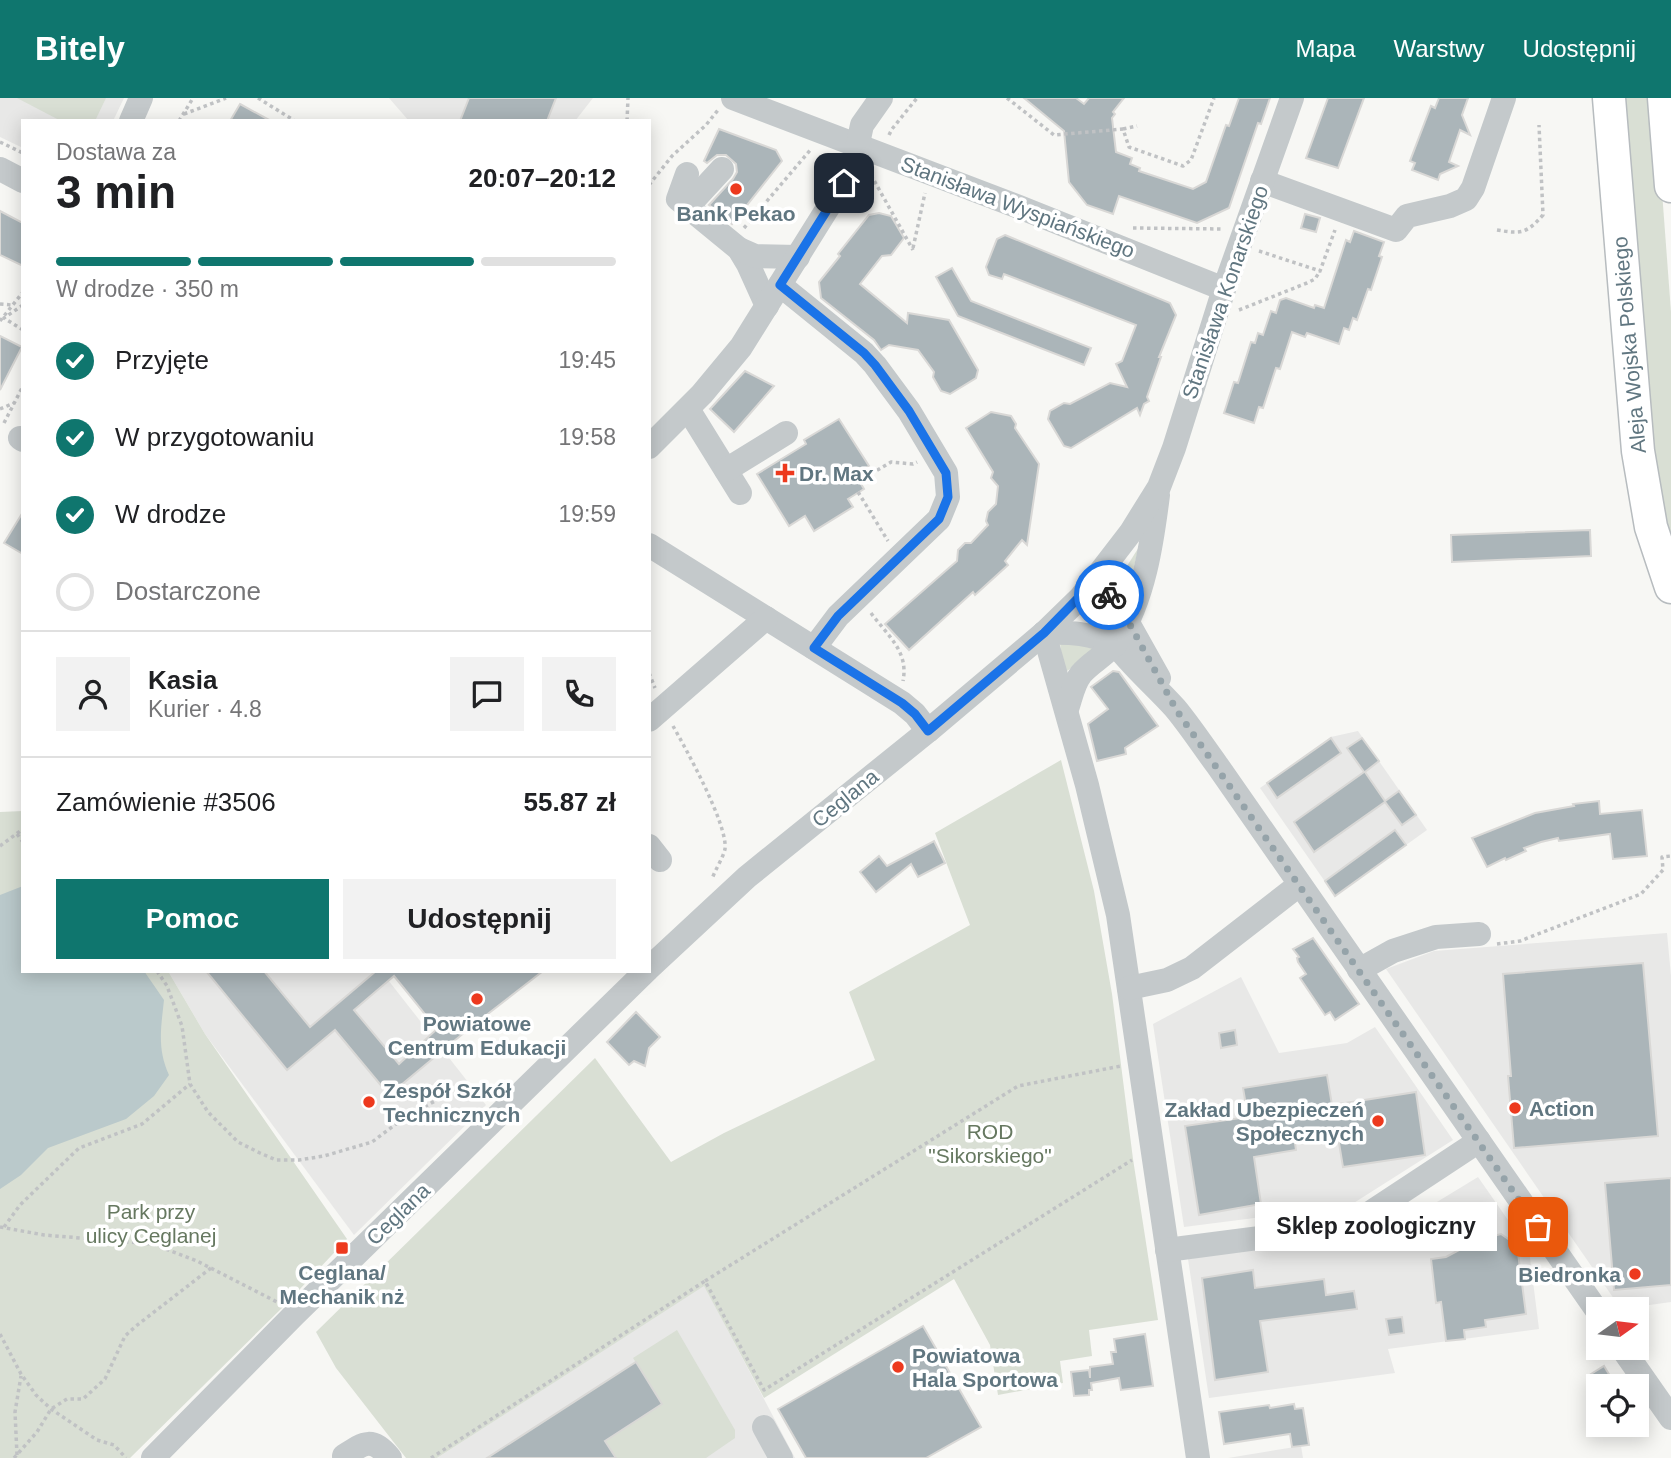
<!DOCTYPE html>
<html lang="pl">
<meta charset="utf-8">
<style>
body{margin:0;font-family:Helvetica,sans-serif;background:#f2f2f2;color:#202124;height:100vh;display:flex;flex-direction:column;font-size:26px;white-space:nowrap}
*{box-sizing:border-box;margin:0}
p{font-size:23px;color:#757577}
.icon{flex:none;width:38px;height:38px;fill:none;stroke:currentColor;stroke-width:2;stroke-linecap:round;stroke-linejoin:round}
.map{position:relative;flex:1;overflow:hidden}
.sheet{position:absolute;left:21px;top:21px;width:630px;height:854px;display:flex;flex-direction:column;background:#fff;border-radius:0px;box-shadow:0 4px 18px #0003}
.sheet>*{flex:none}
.needle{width:46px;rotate:76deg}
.tools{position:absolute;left:1586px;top:1199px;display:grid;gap:14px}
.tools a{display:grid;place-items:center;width:63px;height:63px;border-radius:0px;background:#fff;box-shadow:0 4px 18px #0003;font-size:35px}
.pin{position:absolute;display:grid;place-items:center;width:60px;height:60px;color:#fff;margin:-30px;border-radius:14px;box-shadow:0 4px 10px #0006}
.courier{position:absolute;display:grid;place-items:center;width:70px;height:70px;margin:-35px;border:5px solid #1a73e8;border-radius:50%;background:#fff;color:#222;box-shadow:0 2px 9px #0007}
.bubble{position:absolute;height:49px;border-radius:0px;background:#fff;box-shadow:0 4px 18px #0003;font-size:23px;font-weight:700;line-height:49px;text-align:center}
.summary em{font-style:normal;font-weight:700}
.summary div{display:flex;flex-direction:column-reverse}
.summary{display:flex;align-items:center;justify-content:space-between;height:119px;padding:0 35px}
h1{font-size:46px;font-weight:700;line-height:52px}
.bar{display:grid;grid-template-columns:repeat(4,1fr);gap:10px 7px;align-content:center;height:84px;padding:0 35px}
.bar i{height:9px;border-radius:5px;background:#e0e0e0}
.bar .selected{background:#0f766e}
.bar p{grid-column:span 4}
.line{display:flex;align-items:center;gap:18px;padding:0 35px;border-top:2px solid #e0e0e0}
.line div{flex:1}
.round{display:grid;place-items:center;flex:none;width:74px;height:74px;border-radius:0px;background:#f2f2f2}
ol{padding:0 35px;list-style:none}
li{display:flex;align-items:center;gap:21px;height:77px}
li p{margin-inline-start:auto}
li .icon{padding:7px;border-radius:50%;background:#0f766e;color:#fff;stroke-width:4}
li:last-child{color:#757577}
li i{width:38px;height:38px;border:4px solid #e0e0e0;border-radius:50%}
.primary-button{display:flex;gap:14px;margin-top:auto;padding:14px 35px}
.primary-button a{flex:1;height:80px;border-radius:0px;background:#0f766e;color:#fff;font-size:28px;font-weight:700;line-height:80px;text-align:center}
.primary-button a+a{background:#f2f2f2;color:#202124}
header{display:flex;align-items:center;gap:42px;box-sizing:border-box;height:98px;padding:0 35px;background:#0f766e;color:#fff}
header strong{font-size:33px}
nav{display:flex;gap:38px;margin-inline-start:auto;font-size:24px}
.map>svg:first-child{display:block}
</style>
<header>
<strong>Bitely</strong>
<nav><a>Mapa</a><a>Warstwy</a><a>Udostępnij</a></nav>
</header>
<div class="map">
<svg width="1671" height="1360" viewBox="0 0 1671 1360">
<rect width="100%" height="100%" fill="#f7f7f4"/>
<g fill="#e8e8e7">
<path d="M0,0H124L113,23H23V50L0,39Z"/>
<path d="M389,0H593L575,23H409Z"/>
<path d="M1358,633L1427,732L1335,798L1260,690L1331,639Z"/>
<path d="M1667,835L1671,878V1204L1621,1211L1386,871L1434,853Z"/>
<path d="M168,873H381L486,1007L354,1137L205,936Z"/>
<path d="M1241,879L1279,955L1347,945L1375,929L1453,1042L1349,1108L1184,1129L1153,926Z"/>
<path d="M1478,1079L1529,1152L1539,1231L1388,1251L1395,1275L1209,1300L1188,1161L1352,1134L1358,1152Z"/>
<path d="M704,1187L795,1360H437Z"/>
<path d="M1301,1348L1303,1360H1228Z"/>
</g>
<g fill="#d9dfd4">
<path d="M17,0H106L95,23H61Z"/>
<path d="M1619,0H1655L1671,214V458L1660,417Z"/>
<path d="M1139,449L1126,500L1115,487Z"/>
<path d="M1060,545L1101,550L1064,575Z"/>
<path d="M1061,662L1094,793L1112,896L1133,1061L1158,1222L1089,1232L1092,1258L1060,1263L1063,1285L998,1297L990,1247L954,1181L764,1300L704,1188L437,1360H406L336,1270L316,1234L595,960L671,1064L724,1035L875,962L849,894L970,827L935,735Z"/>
<path d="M23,713V873H168L205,936L347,1141L284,1208L130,1360H0V714Z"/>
<path d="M677,1232L735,1332V1340L706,1360H616L605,1343L662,1306L633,1260Z"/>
</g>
<path fill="#bac9cb" d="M23,788V873H144L164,902C161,930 157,951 169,977L154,998L126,1021L48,1050L21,1077L0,1091V797Z"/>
<g fill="#abb5b9" stroke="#d9d8d6" stroke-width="2" fill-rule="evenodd">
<path d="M469,0H556L547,23H460Z"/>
<path d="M1024,0H1076L1084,6L1089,0H1124L1113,14L1115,16L1112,20L1116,54L1132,60L1130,66L1140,70L1139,73L1193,91L1206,84L1226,27L1229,28L1239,0H1270L1261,26L1258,25L1229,110L1197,125L1119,98L1113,116L1087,107L1069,84L1064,33Z"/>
<path d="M1328,0H1364L1338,70L1306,60Z"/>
<path d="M1439,0H1468L1462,17L1470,37L1460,32L1449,64L1458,68L1440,76L1438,82L1412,72L1415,65L1410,63L1431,8L1435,10Z"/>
<path d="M240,6L271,23H230Z"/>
<path d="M719,31L776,52L782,63L732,126L709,107L733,81L737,74L736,66L726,57H717L707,65L704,63Z"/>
<path d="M0,113L23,125V168L0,157Z"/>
<path d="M879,115L891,118L904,140L891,157L882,158L860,186L907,225L908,215L949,222L978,272L976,280L950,296L941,293L933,279L934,274L918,252L889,247L881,252L874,242L821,200L819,184L840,158L838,156L869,117Z"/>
<path d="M1305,116L1320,120L1316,134L1301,130Z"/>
<path d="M1354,133L1384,144L1379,158L1382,159L1371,192L1368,191L1357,222L1353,220L1349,232L1344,230L1339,246L1307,235L1305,239L1292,234L1280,271L1276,270L1263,310L1259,309L1254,325L1224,315L1234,284L1238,285L1251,244L1255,245L1258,235L1263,237L1271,213L1276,215L1280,202L1286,200L1314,210L1315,207L1324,210L1346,142L1350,144Z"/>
<path d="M1005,137L1170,205L1176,217L1159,259H1161L1147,299L1149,303L1144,306L1140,317L1137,310L1071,350L1064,348L1048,321L1050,313L1064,305L1070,306L1110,285L1127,289L1116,266L1122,263L1136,227L1004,176L1002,181L989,177L986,169L997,141Z"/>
<path d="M952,170L971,203L1091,250L1084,267L958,218L936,179Z"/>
<path d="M0,238L22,249L0,292Z"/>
<path d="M745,273L774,288L734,334L710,311Z"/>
<path d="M991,314L1011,318L1016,326L1015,330L1039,366L1027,447L1022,442L1005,463L1008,467L975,497L973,494L909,552L885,526L950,469L957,463L958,452L965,445H971L988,427L986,423L988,414L996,406L998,388L991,380L993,374L966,330Z"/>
<path d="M839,321L869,368L855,376L864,391L848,401L853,409L814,433L805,418L789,428L757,376L806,346L804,342Z"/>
<path d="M23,414V456L4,445Z"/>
<path d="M1590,432L1591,458L1452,464L1451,437Z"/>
<path d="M1113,573L1119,574L1158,628L1125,650L1126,656L1097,663L1088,626L1108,611L1091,589Z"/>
<path d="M1331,640L1341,655L1277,700L1267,685Z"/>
<path d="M1362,640L1379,663L1365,674L1385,703L1399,693L1416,717L1402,727L1385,704L1314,754L1294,724L1364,674L1347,650Z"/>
<path d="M1599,703L1600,716L1642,712L1647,758L1613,761L1610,736L1559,743L1558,740L1541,744L1524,750L1526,753L1506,762L1505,760L1487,769L1472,740L1535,715L1574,708L1573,706Z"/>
<path d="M1395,732L1406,747L1335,798L1325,783Z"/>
<path d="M934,743L945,765L918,779L911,766L876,794L860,774L879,758L887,768Z"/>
<path d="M1313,840L1359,906L1335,922L1330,914L1325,917L1300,880L1306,876L1298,864L1297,860L1299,859L1293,851Z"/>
<path d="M1643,865L1658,1038L1514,1050L1508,978H1511L1503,876Z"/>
<path d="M206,873H264L310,929L376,873H543L471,929L389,997L335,932L287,972ZM394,878L437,931L399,966L354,912Z"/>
<path d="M636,914L660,939L649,950L645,968L634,963L629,967L607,944Z"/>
<path d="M1235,932L1237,947L1221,950L1219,935Z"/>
<path d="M1327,977L1332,1007L1416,994L1425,1057L1343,1069L1338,1039L1295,1045L1296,1052L1254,1059L1261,1106L1199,1117L1185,1028L1248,1019L1243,990Z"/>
<path d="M1671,1080V1187L1614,1192L1605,1085Z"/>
<path d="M1501,1136L1511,1143L1518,1155L1526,1216L1485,1222L1486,1229L1464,1232L1465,1241L1446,1243L1441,1204L1436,1205L1431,1161L1446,1159L1478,1142Z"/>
<path d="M1253,1172L1255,1190L1324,1181L1326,1197L1354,1193L1357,1211L1260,1223L1268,1274L1215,1282L1202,1180Z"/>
<path d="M1402,1219L1404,1235L1389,1237L1386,1221Z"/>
<path d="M923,1228L981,1329L926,1360H806L778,1311Z"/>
<path d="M1145,1236L1153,1288L1121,1292L1119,1280L1091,1285L1092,1292H1089V1297L1074,1298L1071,1274L1089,1272L1090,1280V1269L1113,1266L1111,1254H1116L1114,1241Z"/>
<path d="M636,1264L662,1306L605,1343L616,1360H487Z"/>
<path d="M1604,1268L1613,1283L1604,1288H1599L1591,1276Z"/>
<path d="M1294,1306L1295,1311L1303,1310L1309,1347L1292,1349L1290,1336L1224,1346L1219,1314L1269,1307L1270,1310Z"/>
</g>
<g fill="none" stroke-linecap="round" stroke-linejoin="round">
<defs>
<g id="major">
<path d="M1609,0L1638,353L1651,429L1671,489"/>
<path d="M1664,0L1671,88"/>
</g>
</defs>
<use href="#major" stroke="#b7bcbf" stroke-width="35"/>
<g stroke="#c0c2c4" stroke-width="3.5" stroke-dasharray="3.5 3.5" stroke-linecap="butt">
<path d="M258,0L295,23"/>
<path d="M1007,0L1054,37L1123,31L1129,49L1183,68L1191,62L1214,0"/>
<path d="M184,16L226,0"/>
<path d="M179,23L193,0"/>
<path d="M627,23L628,0"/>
<path d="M1123,31L1137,28"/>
<path d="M889,37L892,31L917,0"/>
<path d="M0,44L23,55"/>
<path d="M871,77L913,152"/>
<path d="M649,87L672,58L706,27L718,12"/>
<path d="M744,130L812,50"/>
<path d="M1133,130L1223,131"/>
<path d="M1497,132C1521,136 1526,136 1543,117L1539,27"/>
<path d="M913,150L925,95"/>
<path d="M1259,153L1320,173L1335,132"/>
<path d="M0,206L12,207"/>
<path d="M23,207L4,220L23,232"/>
<path d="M1239,212L1307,185L1315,181L1320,173"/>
<path d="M0,223L23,194"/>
<path d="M0,311L14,305"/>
<path d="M4,325L23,288"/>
<path d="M859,383L891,364L913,366L917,364"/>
<path d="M858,394L888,443"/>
<path d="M871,515C887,537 909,553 903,583"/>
<path d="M649,575L655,590"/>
<path d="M673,628C686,651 728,727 725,751C723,760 715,772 712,781"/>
<path d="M17,736L23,744"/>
<path d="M0,748L23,731"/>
<path d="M1497,846L1520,843L1641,796L1663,772L1662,759L1671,758"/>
<path d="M157,873L167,888L182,928L190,986L208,1014L238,1044L260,1055L276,1062H299L324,1058L372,1044L404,1020L435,1003"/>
<path d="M0,1129L44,1137L153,1146L197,1163L277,1204"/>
<path d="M4,1129L20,1107L79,1050L142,1026L190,986"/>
<path d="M705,1183L1018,988L1121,968"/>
<path d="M0,1236L21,1276L36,1297L51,1311L97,1342L114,1347L126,1360"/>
<path d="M17,1357L15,1314L21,1278"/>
<path d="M14,1360L37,1334L51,1311L67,1301H83L105,1281L125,1238L136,1228L211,1170"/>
<path d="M431,1360L705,1183L764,1292L1132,1062"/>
</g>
<g stroke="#c4c9cb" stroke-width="24">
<path d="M733,0L1019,109L1224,191"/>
<path d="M131,23L141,0"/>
<path d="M0,71L23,83"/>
<path d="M687,76L678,101L739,151L748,166L767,208"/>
<path d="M1262,83L1396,132L1407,118L1450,108L1466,101L1473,90L1504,0"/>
<path d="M687,109L722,71"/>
<path d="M739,151L755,158L798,159"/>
<path d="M780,187L864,255L875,267L909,313L946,375L948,399L939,421L838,518L814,550"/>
<path d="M688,311L740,395"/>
<path d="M20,340L23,342"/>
<path d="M649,349L702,296L741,249L844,84L854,64L862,27L881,0"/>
<path d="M726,372L786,335"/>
<path d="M649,447L902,605L915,616L928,633"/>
<path d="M1090,488C1096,541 1142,573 1175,610C1190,628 1203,648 1217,667L1598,1214"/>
<path d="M1090,488L1108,496L1117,505L1159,580"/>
<path d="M1044,535L1087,687L1118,817L1198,1360"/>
<path d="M1044,535C1070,534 1092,535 1115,547"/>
<path d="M1067,611C1071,600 1073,586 1081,576C1091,564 1108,556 1117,543C1144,501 1152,445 1158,397"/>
<path d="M649,622L766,520"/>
<path d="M649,748L660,762"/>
<path d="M649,870L747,779L928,633L1044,535L1081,499L1131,434L1159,389L1174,350L1224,191L1292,0"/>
<path d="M1359,872L1393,853L1436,839L1479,836"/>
<path d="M1129,890L1167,882L1192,870L1299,787"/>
<path d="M1167,1152L1350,1128L1479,1043"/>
<path d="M1622,1250L1671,1320"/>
<path d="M764,1329L781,1360"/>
<path d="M344,1358C365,1344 372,1339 390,1360"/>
<path d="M153,1360L294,1217L646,873"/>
</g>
<use href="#major" stroke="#fff" stroke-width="32"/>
</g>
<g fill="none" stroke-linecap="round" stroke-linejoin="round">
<path stroke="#95a3a9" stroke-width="7" stroke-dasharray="0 12.6" d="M1109,497L1122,512L1177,613L1538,1129"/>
<path stroke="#1a73e8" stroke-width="9" d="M844,85L780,187L864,255L875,267L909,313L946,375L948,399L939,421L838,518L814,550L902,605L915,616L928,633L1044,535L1090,488L1109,497"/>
</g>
<g fill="#ed391e" stroke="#fff" stroke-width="2.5">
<circle cx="736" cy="91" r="7"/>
<path d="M781.5 364.5h7v7h7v7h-7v7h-7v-7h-7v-7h7z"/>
<circle cx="477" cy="901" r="7"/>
<circle cx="369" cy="1004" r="7"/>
<circle cx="1515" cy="1010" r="7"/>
<circle cx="1378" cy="1023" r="7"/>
<rect x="335" y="1143" width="14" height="14" rx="3.5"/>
<circle cx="1635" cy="1176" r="7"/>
<circle cx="898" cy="1269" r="7"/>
</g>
<g text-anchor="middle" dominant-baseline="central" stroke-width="7" stroke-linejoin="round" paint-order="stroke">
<g font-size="21" fill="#607680" stroke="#fff">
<text transform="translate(1018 109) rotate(21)">Stanisława Wyspiańskiego</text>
<text transform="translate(1225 194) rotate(-71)">Stanisława Konarskiego</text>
<text transform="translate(1629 247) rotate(-95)">Aleja Wojska Polskiego</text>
<text transform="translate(845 700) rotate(-39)">Ceglana</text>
<text transform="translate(398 1116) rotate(-44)">Ceglana</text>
</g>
<g font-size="21" font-weight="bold" fill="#607680" stroke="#fff" text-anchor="start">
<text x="736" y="115" text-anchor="middle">Bank Pekao</text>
<text x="799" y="375">Dr. Max</text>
<text x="477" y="925" text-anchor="middle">Powiatowe<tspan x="477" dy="24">Centrum Edukacji</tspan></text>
<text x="383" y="992">Zespół Szkół<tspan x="383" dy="24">Technicznych</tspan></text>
<text x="1529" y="1010">Action</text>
<text x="1364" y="1011" text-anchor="end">Zakład Ubezpieczeń<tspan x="1364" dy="24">Społecznych</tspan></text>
<text x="342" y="1174" text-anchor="middle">Ceglana/<tspan x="342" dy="24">Mechanik nż</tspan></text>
<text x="1621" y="1176" text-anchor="end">Biedronka</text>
<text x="912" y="1257">Powiatowa<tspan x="912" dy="24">Hala Sportowa</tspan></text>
</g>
<g font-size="21" fill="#667860" stroke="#fff">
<text x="990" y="1033">ROD<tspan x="990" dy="24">"Sikorskiego"</tspan></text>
<text x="151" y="1113">Park przy<tspan x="151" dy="24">ulicy Ceglanej</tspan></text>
</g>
</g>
</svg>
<div class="tools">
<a><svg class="needle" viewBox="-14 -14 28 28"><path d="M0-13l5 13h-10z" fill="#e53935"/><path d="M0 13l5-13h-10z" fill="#757577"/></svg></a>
<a><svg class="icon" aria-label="locate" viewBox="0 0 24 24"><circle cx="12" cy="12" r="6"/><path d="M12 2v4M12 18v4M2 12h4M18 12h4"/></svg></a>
</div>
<div class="pin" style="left:1538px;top:1129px;background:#ea580c"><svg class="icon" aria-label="bag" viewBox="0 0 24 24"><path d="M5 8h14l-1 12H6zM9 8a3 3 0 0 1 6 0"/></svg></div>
<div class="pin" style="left:844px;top:85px;background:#1f2937"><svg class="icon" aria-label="home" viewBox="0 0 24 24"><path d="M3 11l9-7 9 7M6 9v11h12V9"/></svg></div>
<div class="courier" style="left:1109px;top:497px"><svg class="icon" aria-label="bike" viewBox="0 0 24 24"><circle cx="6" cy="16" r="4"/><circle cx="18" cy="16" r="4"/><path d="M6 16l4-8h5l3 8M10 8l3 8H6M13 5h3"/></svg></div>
<div class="bubble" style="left:1255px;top:1104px;width:242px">Sklep zoologiczny</div>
<section class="sheet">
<div class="summary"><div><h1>3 min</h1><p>Dostawa za</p></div><em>20:07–20:12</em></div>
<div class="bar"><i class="selected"></i><i class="selected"></i><i class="selected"></i><i></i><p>W drodze · 350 m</p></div>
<ol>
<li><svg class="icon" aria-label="check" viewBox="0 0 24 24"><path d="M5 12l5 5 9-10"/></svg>Przyjęte<p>19:45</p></li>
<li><svg class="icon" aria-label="check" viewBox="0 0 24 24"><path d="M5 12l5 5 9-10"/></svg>W przygotowaniu<p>19:58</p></li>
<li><svg class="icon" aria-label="check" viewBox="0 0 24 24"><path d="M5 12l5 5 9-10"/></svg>W drodze<p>19:59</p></li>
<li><i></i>Dostarczone</li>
</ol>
<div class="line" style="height:126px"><a class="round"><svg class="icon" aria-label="person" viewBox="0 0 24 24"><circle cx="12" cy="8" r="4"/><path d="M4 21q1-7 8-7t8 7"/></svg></a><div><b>Kasia</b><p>Kurier · 4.8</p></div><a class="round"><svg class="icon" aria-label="chat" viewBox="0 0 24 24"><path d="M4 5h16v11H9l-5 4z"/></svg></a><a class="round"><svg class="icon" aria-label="phone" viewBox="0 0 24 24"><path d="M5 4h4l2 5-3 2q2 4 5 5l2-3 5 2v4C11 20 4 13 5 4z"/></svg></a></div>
<div class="line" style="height:91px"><div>Zamówienie #3506</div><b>55.87 zł</b></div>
<div class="primary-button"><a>Pomoc</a><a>Udostępnij</a></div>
</section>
</div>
